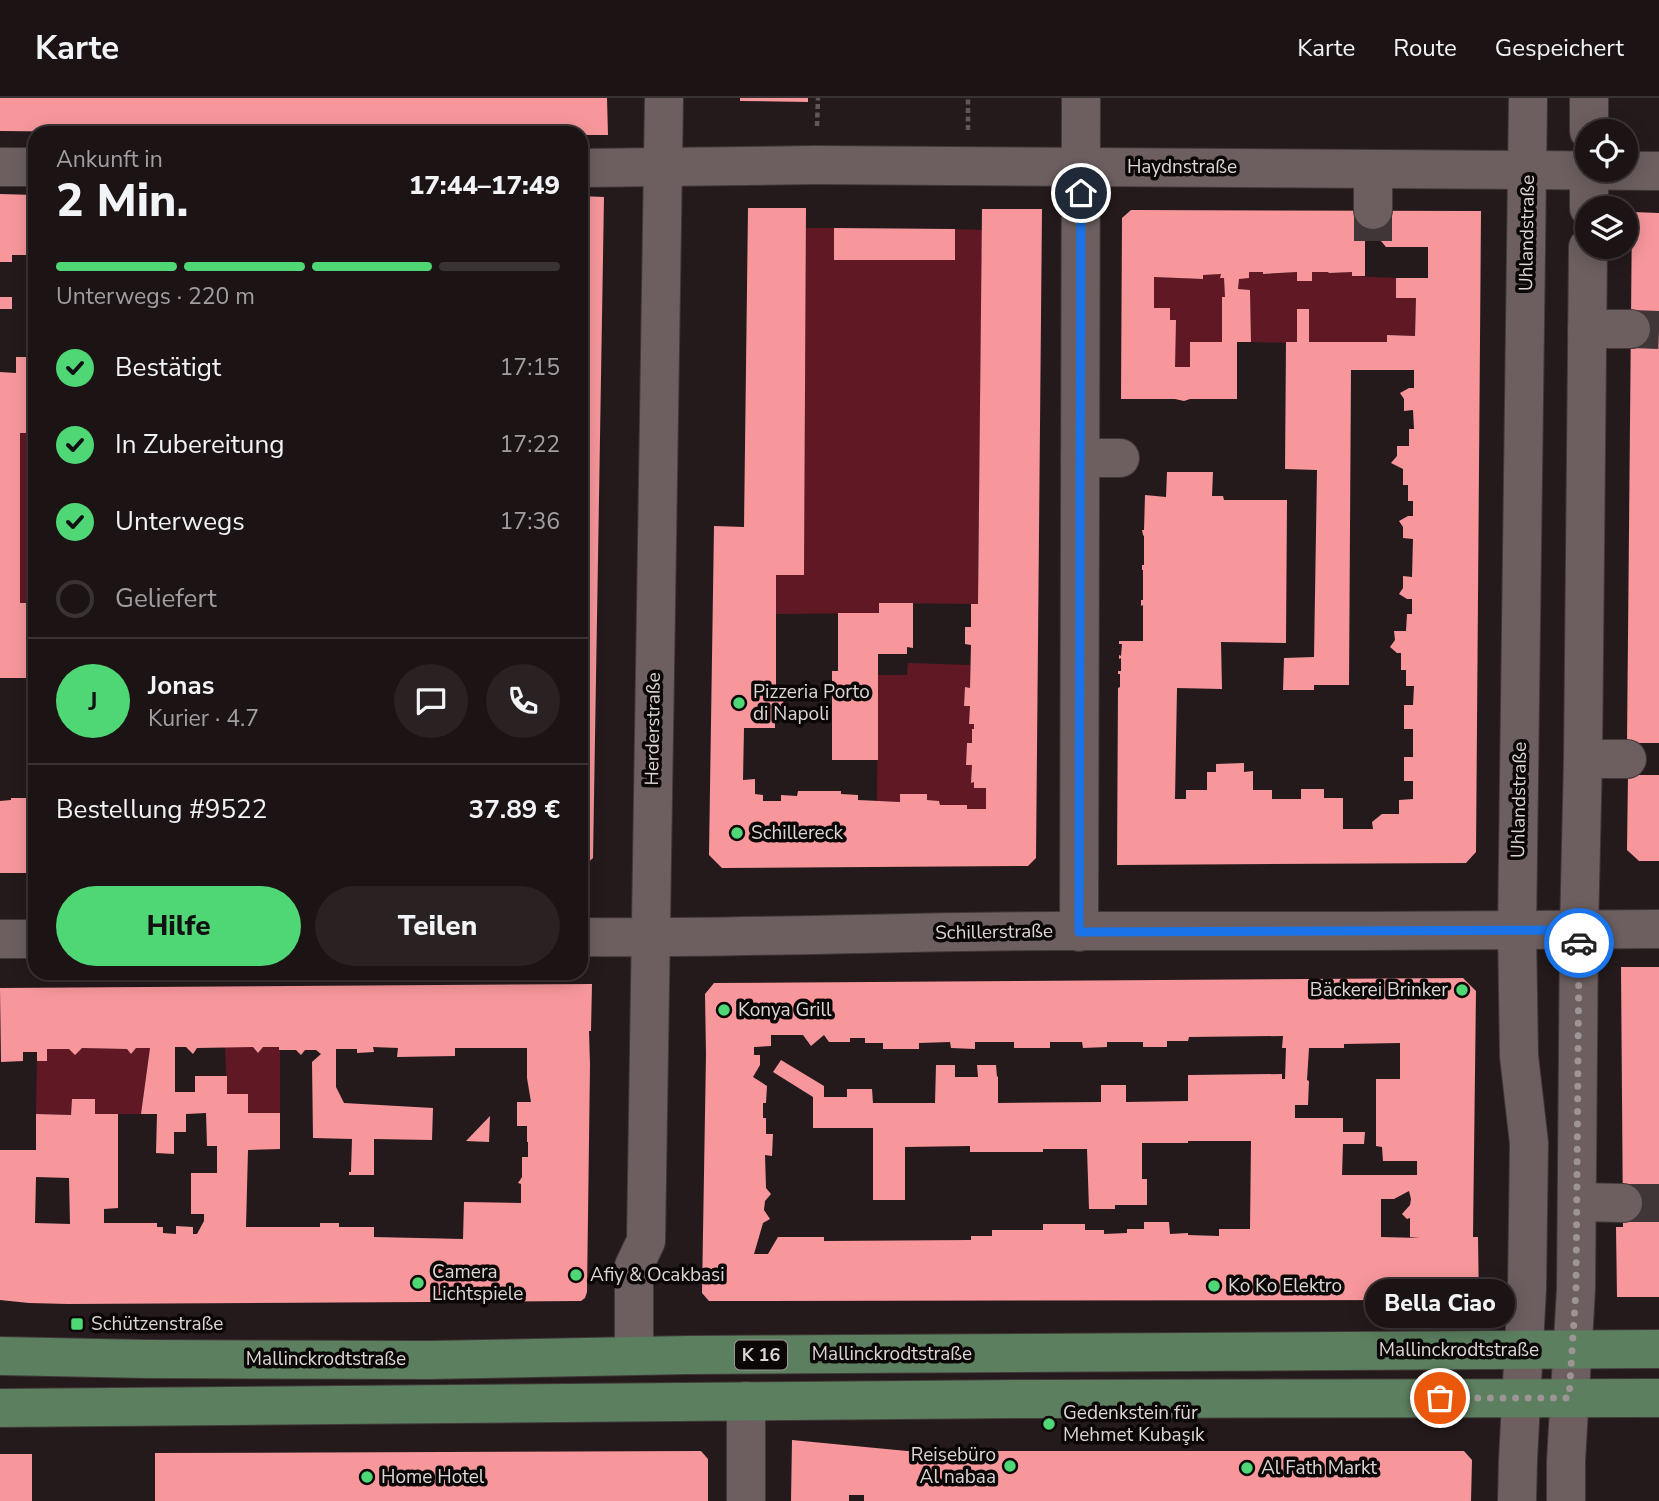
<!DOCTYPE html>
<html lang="de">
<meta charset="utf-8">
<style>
body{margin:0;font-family:"Nunito Sans",sans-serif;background:#292122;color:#f1f3f6;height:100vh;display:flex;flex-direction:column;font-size:26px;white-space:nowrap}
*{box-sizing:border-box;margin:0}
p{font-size:23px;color:#a09ea0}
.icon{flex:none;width:38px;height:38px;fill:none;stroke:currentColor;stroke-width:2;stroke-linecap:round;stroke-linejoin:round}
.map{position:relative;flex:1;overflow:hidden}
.side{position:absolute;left:28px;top:28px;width:560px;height:854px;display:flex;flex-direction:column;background:#1c1414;border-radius:21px;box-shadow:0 4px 18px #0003,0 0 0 2px #3a3334}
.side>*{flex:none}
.buttons{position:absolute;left:1575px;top:21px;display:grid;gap:14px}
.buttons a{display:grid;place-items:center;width:63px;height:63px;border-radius:50%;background:#1c1414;box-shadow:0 4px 18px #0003,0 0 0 2px #3a3334;font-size:35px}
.pin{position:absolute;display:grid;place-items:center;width:60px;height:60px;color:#fff;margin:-30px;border:4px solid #fff;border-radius:50%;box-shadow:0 2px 7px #0007}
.courier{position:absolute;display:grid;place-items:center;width:70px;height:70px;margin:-35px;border:5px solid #1a73e8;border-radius:50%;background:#fff;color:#222;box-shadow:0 2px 9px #0007}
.bubble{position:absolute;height:49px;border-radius:24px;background:#1c1414;box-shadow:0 4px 18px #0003,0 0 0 2px #3a3334;font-size:23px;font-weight:800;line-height:49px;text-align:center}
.headline em{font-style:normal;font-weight:800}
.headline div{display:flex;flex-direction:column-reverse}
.headline{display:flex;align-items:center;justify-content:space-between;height:119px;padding:0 28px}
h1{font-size:46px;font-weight:800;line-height:52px}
.bar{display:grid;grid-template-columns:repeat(4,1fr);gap:10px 7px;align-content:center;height:84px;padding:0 28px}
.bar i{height:9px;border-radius:5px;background:#3a3334}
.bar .selected{background:#4fd675}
.bar p{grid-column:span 4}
.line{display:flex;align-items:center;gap:18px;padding:0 28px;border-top:2px solid #3a3334}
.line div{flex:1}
.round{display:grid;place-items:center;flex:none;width:74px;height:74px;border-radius:37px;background:#292122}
ol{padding:0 28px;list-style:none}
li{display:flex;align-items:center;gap:21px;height:77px}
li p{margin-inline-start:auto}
li .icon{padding:7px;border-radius:50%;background:#4fd675;color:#111;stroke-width:4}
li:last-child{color:#a09ea0}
li i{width:38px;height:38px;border:4px solid #3a3334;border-radius:50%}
.primary-button{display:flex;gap:14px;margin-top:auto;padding:14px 28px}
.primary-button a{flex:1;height:80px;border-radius:42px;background:#4fd675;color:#111;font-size:28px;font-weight:800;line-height:80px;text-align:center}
.primary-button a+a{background:#292122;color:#f1f3f6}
header{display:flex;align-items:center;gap:42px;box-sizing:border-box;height:98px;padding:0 35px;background:#1c1414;border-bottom:2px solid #3a3334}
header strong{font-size:33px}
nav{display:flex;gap:38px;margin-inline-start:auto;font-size:24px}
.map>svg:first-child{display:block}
</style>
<header>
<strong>Karte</strong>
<nav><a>Karte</a><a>Route</a><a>Gespeichert</a></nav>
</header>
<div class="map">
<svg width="1659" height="1403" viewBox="0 0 1659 1403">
<rect width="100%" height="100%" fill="#251a1b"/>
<g fill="#601924">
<path d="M806,130H834V162H954L955,131L982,132L978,506L879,505V515L776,516V477H804Z"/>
<path d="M1249,174H1263L1264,176L1297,174L1298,183H1312V174H1328L1330,175L1352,174L1353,178L1396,180V200H1416L1415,238L1388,237L1387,244H1309L1308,211H1297V245L1251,244L1250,192L1238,191L1239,180H1249Z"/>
<path d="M1221,176V180H1224L1225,199L1222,200V244H1190V269H1175L1170,222V210H1154V179L1203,181V177Z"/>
<rect x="20" y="335" width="15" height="170"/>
<path d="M908,565L970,567V590H965L964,608H970L969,625L974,626V631L972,632V645H967L966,667H972V685L974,684V690H986V711H967V707H940L939,703L927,702L926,696H900V704L877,703L878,577H907Z"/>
<path d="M225,949H253L258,955L263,949H279L280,952V1015H248V996H227Z"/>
<path d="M82,950L127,951L131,955L136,950H150L141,1016H95V1001H72L71,1017L36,1016L37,963H47V951H69L75,956Z"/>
</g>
<g fill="#f7979c" fill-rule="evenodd">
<path d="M0,0H607L608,37H581V35H94V34L0,33Z"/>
<path d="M740,0H808V4L740,3Z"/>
<path d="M0,96L35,97V157H12V164H0Z"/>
<path d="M581,98L604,99L593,760L581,771Z"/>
<path d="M748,110H806L804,477H776V588H784L783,611H775V630H744L743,682L755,681V696L763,697V703H781V697L797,698L798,693H841V696L858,697V702L900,704V696H927V702L939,703L940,707H967V711H986V690H974V684L971,685L972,667H966L967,645H972V631H974V626H969L970,608H964L965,589L970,590L971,547L965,546V529H971V506H978L982,111H1042L1036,760L1028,768L722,770L709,757L714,428L744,429Z"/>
<path d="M1131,112L1481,113L1476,754L1466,765L1117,767L1118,590L1120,589V576H1118V573H1121V560L1119,561V557L1121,558L1122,546H1119V543H1143V507L1141,508V502H1143V472H1142V467H1144V438L1143,437L1142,432H1144L1145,397L1166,399L1167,374H1213L1212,398H1223L1224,402H1287L1286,545L1221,544L1222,591L1177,590L1175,701H1186V692H1207V674H1216V666L1244,665V674L1253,673V692H1272V701H1301V691H1324V700H1343V731H1373L1372,724L1382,716H1399V702L1413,701V683H1404V659H1413V631H1404V607H1413L1414,588H1406V572H1401V555H1397L1390,549L1395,542L1394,533H1406L1407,516H1412V501H1407L1399,496L1403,490V478L1412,479L1413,441L1403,440V429L1399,423L1408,418H1413V403H1408V387H1403V371L1391,365L1397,358V348H1409V331H1414L1413,312L1404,313V301L1400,295L1409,290H1414V272H1351L1349,587H1314V592H1283L1284,560L1314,559L1317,372L1285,371L1286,244H1297V211H1309V244H1387V237L1415,238L1416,200H1396V180H1428V149H1386L1381,143H1365V178H1352V174L1329,175L1328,174H1312V183H1297V174L1263,176V174H1249V180L1239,181L1238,191L1250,192L1251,244H1237V301H1190L1184,303L1175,301H1121L1122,120ZM1221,176L1220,180H1224L1225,199H1222V244H1190V269H1175L1176,222H1170V210H1154V179L1203,181V177Z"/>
<path d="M1632,114L1659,115V645H1627Z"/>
<path d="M834,130L955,131V162H834Z"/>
<rect x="0" y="199" width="12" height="12"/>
<path d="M16,259H35V335H20V505H35V580H0V274L16,275Z"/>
<path d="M879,505H913V550L907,549V556H878V662H832V573H838V515H879Z"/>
<path d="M1628,677H1659V763H1639L1627,752Z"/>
<path d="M11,700H31V703H35V775H0V703L11,702Z"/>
<path d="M1621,869H1659V1199H1617L1616,1129H1623Z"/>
<path d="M1463,880L1476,893L1473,1139H1478L1479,1208H1414V1202L709,1203L702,1195L706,956L705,896L714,885ZM771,937H803L811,948L824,937L829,944H850V940H865V945H883V951H919V945L950,944L951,950L975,951V944H1014V950H1050V944H1082L1083,950L1107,949V944H1143V949H1167V943H1188L1189,939L1283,938L1282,950H1286L1285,981H1282V976L1188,977V1003L1126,1004V987H1101V1004L998,1005V978L997,979L996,967H977L978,979H955V967H936L935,1005H873L872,991H847V999H824V988L781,962L773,974L813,999V1030H873V1102H905V1049L970,1048V1054H1043V1051H1087L1089,1111H1115V1107H1147V1081H1142V1045H1188V1043H1251L1250,1131H1219V1138L1188,1137V1135L1170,1136L1169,1124H1144V1131H1127V1135L1104,1136V1132H1085V1126H1043V1132H992V1138H971V1142L824,1143V1139H778L768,1156H754L763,1125L770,1121L764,1112L765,1103L771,1096L766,1090L765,1057L772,1058L773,1036H766V1020H763V1005H766L767,988L753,979L760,967V957H754V949L771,948ZM1400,945V981H1376V1048L1382,1049L1383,1063H1417V1077H1342L1343,1046H1364L1365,1034H1343V1020H1295V1007H1308L1309,983L1307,982L1309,950H1344V946ZM1409,1093L1411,1101L1410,1107L1402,1116L1407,1121L1410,1120V1139L1420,1140L1381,1139V1101H1394Z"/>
<path d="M592,886L591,933H589L590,967L587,1194L585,1200L581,1203L68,1206L29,1205L0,1202V1052H36V1016L71,1017L72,1001H95V1016H118V1110L104,1111V1125H157V1129H163V1135L176,1136V1128L193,1129V1136H197L204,1123V1116H191V1075H217V1048H207L206,1015L186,1016V1034H174V1056L156,1055L157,1016H141L150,950H136L131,956L127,951L82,950L75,957L69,951H47V963H37V954H23V963L1,964L0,890ZM175,949H186L193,956L197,950L253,949L258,955L263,949H279V952H296L301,957L305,952H316L321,956L312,964L313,1040L352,1041L351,1074H349V1077H374V1041L432,1042L433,1010L344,1005L336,989V951H357V955L374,954L373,949L398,950L397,959L455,958V950H527V980L531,1004H517V1028H527V1044H528V1059H522V1079L518,1085L521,1086V1105L464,1104L463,1141L374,1139V1129H339V1125H320V1129H246L248,1052L280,1051V1015H248V996H227V978H195V994H175ZM36,1079L69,1080L70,1126L35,1125Z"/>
<path d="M490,1018L489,1044L466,1043Z"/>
<path d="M792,1342L907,1353H1464L1472,1362L1471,1403H864V1397H849V1403H791Z"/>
<path d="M701,1353L708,1361V1403H155V1355Z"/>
<rect x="0" y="1356" width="32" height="47"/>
</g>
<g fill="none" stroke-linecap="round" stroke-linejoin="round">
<g stroke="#413637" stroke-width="38" stroke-dasharray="38 19" stroke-linecap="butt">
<path d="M1373,143V112"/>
<path d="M1631,231L1659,232"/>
<path d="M1623,1105H1659"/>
</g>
<defs>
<g id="minor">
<path d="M1589,33V0"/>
<path d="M0,69H35"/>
<path d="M581,70L816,67L1659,73"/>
<path d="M1589,110V72"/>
<path d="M1373,112V71"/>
<path d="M1587,231H1631"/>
<path d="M1080,360H1120"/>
<path d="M1583,661H1627"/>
<path d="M1079,834L1081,0"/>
<path d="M581,839C740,841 899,833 1058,833C1258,834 1459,833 1659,831"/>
<path d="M0,841H35"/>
<path d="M1577,1104L1623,1105"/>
<path d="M634,1258V1168L646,1143L664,0"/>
<path d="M746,1403V1303"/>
<path d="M1517,1403L1518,1362L1527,1190L1529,1045L1519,958L1517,832L1528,0"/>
<path d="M1566,1403V1363L1576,1191L1579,832L1583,661L1588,149"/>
</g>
<g id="major">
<path d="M0,1258L148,1261L429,1262L688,1257L1659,1251"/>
<path d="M0,1310L1029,1301L1659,1300"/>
</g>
</defs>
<use href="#minor" stroke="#403738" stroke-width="40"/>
<use href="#major" stroke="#403738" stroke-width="40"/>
<g stroke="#615758" stroke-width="4.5" stroke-dasharray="5 3.5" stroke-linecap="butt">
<path d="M817,28L818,0"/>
<path d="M968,32V0"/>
</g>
<use href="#minor" stroke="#6d5f60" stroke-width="38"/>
<use href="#major" stroke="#5b7f5f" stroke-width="38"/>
</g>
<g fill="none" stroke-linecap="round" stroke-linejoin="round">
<path stroke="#9d9495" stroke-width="7" stroke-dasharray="0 12.6" d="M1440,1300H1569L1576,1191L1579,845"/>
<path stroke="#1a73e8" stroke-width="9" d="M1081,95L1079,834L1579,832V845"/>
</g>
<g fill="#4fd675" stroke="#0b0707" stroke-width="2.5">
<circle cx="739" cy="605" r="7"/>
<circle cx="737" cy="735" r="7"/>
<circle cx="1462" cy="892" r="7"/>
<circle cx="724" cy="912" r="7"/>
<circle cx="576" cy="1177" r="7"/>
<circle cx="418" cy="1185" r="7"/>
<circle cx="1214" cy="1188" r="7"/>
<rect x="70" y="1219" width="14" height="14" rx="3.5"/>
<circle cx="1049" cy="1326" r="7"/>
<circle cx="1010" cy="1368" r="7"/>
<circle cx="1247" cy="1370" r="7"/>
<circle cx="367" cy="1379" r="7"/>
</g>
<g text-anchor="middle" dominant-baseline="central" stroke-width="7" stroke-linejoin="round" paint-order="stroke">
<rect fill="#0b0707" stroke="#9e9798" stroke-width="2" x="735" y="1242.5" width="52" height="29" rx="5"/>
<g font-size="18" font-weight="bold" fill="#ddd5d6">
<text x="761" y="1257">K 16</text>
</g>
<g font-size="19" fill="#ddd5d6" stroke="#0b0707">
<text x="1182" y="69">Haydnstraße</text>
<text transform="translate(1527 135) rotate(-89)">Uhlandstraße</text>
<text transform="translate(653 631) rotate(-89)">Herderstraße</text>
<text transform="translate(1519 702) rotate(-89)">Uhlandstraße</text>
<text transform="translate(994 834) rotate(-1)">Schillerstraße</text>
<text x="1459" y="1252">Mallinckrodtstraße</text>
<text x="892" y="1256">Mallinckrodtstraße</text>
<text x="326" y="1261">Mallinckrodtstraße</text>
</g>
<g font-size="19" fill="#ddd5d6" stroke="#0b0707" text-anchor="start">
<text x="753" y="594">Pizzeria Porto<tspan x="753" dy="22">di Napoli</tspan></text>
<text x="751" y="735">Schillereck</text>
<text x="1448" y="892" text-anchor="end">Bäckerei Brinker</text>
<text x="738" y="912">Konya Grill</text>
<text x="432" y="1174">Camera<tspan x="432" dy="22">Lichtspiele</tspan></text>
<text x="590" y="1177">Afiy &amp; Ocakbasi</text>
<text x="1228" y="1188">Ko Ko Elektro</text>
<text x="91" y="1226">Schützenstraße</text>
<text x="1063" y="1315">Gedenkstein für<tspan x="1063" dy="22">Mehmet Kubaşık</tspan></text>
<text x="996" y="1357" text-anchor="end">Reisebüro<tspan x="996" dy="22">Al nabaa</tspan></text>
<text x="1261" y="1370">Al Fath Markt</text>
<text x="381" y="1379">Home Hotel</text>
</g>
</g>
</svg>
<div class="buttons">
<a><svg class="icon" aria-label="locate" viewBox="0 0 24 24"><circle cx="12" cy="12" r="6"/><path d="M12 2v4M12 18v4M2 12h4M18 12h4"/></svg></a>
<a><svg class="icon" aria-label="layers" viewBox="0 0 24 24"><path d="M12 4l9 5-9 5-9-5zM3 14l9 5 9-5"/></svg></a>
</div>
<div class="pin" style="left:1440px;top:1300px;background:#ea580c"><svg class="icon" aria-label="bag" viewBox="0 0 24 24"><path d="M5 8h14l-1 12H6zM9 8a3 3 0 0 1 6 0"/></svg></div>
<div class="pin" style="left:1081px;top:95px;background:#1f2937"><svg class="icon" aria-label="home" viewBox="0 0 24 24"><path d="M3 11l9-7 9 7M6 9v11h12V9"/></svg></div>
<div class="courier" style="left:1579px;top:845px"><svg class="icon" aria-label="car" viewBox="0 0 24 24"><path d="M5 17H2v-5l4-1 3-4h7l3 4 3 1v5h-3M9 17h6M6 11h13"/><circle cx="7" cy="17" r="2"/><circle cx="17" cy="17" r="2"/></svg></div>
<div class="bubble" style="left:1365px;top:1181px;width:150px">Bella Ciao</div>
<section class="side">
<div class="headline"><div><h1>2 Min.</h1><p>Ankunft in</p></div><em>17:44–17:49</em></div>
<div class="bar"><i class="selected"></i><i class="selected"></i><i class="selected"></i><i></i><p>Unterwegs · 220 m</p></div>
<ol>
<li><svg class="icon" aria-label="check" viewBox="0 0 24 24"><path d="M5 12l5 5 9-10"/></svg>Bestätigt<p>17:15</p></li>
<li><svg class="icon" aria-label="check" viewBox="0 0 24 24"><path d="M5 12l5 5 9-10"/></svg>In Zubereitung<p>17:22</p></li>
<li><svg class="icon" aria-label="check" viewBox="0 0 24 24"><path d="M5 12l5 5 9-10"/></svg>Unterwegs<p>17:36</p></li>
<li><i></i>Geliefert</li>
</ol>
<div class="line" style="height:126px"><b class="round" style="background:#4fd675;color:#111">J</b><div><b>Jonas</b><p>Kurier · 4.7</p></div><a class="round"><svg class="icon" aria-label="chat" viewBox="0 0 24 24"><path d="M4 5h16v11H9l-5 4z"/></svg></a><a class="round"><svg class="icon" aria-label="phone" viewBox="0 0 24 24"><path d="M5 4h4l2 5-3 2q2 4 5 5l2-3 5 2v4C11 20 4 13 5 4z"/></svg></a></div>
<div class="line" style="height:91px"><div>Bestellung #9522</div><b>37.89 €</b></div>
<div class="primary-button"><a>Hilfe</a><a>Teilen</a></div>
</section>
</div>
